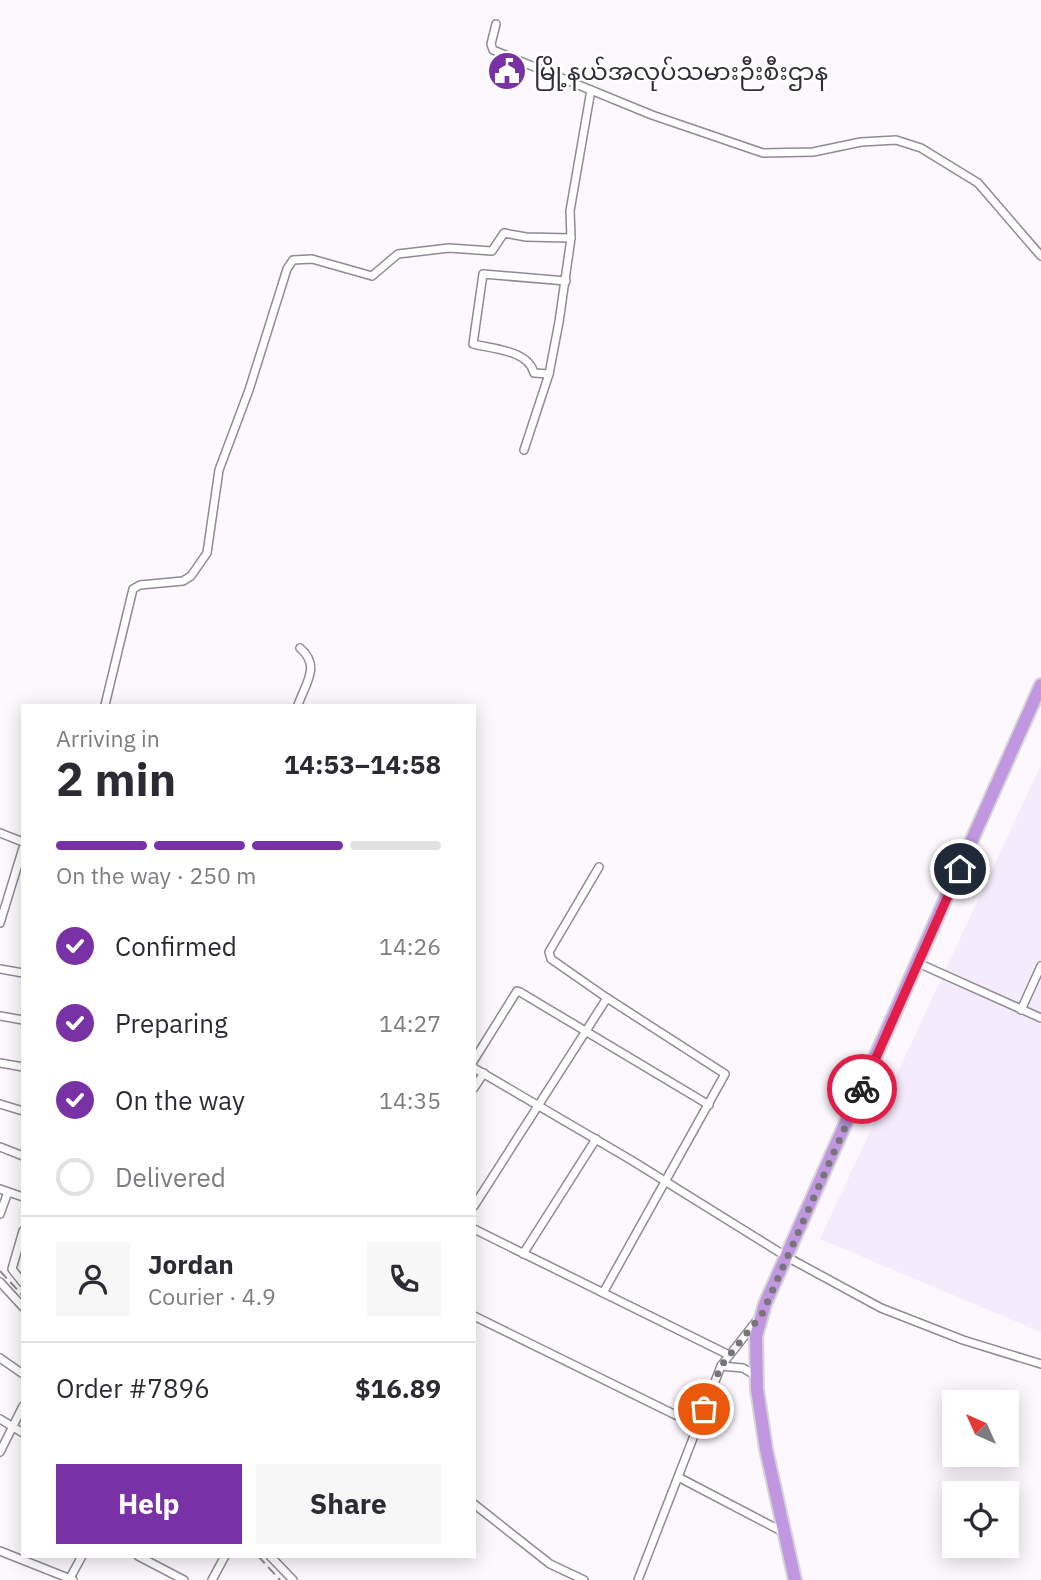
<!DOCTYPE html>
<meta charset="utf-8">
<style>
body{margin:0;font-family:"IBM Plex Sans","Noto Sans Myanmar",sans-serif;background:#f7f7f7;color:#2b2b33;height:100vh;display:flex;flex-direction:column;font-size:26px;white-space:nowrap}
*{box-sizing:border-box;margin:0}
p{font-size:23px;color:#7c7c81}
.icon{flex:none;width:38px;height:38px;fill:none;stroke:currentColor;stroke-width:2;stroke-linecap:round;stroke-linejoin:round}
.map{position:relative;flex:1;overflow:hidden}
.panel{position:absolute;left:21px;top:704px;width:455px;height:854px;display:flex;flex-direction:column;background:#fff;border-radius:0px;box-shadow:0 4px 18px #0003}
.panel>*{flex:none}
.needle{width:46px;rotate:315deg}
.fabs{position:absolute;left:942px;top:1390px;display:grid;gap:14px}
.fabs a{display:grid;place-items:center;width:77px;height:77px;border-radius:0px;background:#fff;box-shadow:0 4px 18px #0003;font-size:35px}
.pin{position:absolute;display:grid;place-items:center;width:60px;height:60px;color:#fff;margin:-30px;border:4px solid #fff;border-radius:50%;box-shadow:0 2px 7px #0007}
.courier{position:absolute;display:grid;place-items:center;width:70px;height:70px;margin:-35px;border:5px solid #e11d48;border-radius:50%;background:#fff;color:#222;box-shadow:0 2px 9px #0007}
.overview em{font-style:normal;font-weight:800}
.overview div{display:flex;flex-direction:column-reverse}
.overview{display:flex;align-items:center;justify-content:space-between;height:119px;padding:0 35px}
h1{font-size:46px;font-weight:800;line-height:52px}
.bar{display:grid;grid-template-columns:repeat(4,1fr);gap:10px 7px;align-content:center;height:84px;padding:0 35px}
.bar i{height:9px;border-radius:5px;background:#e1e1e2}
.bar .active{background:#7932a5}
.bar p{grid-column:span 4}
.line{display:flex;align-items:center;gap:18px;padding:0 35px;border-top:2px solid #e1e1e2}
.line div{flex:1}
.round{display:grid;place-items:center;flex:none;width:74px;height:74px;border-radius:0px;background:#f7f7f7}
ol{padding:0 35px;list-style:none}
li{display:flex;align-items:center;gap:21px;height:77px}
li p{margin-inline-start:auto}
li .icon{padding:7px;border-radius:50%;background:#7932a5;color:#fff;stroke-width:4}
li:last-child{color:#7c7c81}
li i{width:38px;height:38px;border:4px solid #e1e1e2;border-radius:50%}
.primary-button{display:flex;gap:14px;margin-top:auto;padding:14px 35px}
.primary-button a{flex:1;height:80px;border-radius:0px;background:#7932a5;color:#fff;font-size:28px;font-weight:800;line-height:80px;text-align:center}
.primary-button a+a{background:#f7f7f7;color:#2b2b33}
.map>svg:first-child{display:block}
</style>
<div class="map">
<svg width="1041" height="1580" viewBox="0 0 1041 1580">
<rect width="100%" height="100%" fill="#fcf8fe"/>
<path fill="#f4ebfc" d="M1041,765V1332L820,1239Z"/>
<g fill="none" stroke-linecap="round" stroke-linejoin="round">
<defs>
<g id="minor">
<path d="M496,24L491,44L493,50L652,115L763,153L813,152L861,142L896,140L921,148L978,183L1041,256"/>
<path d="M549,374L534,373C528,350 493,349 473,344L483,274L566,281"/>
<path d="M524,450L549,374L559,322L571,238L570,211L591,90"/>
<path d="M105,705L133,589L140,585L183,581L191,576L207,553L219,470L249,390L287,269L293,260L312,259L372,276L398,254L449,248L492,251L504,233L526,237L571,238"/>
<path d="M298,705C306,682 321,666 300,648"/>
<path d="M0,833L23,842"/>
<path d="M599,867L549,952L551,959L607,998L725,1074L603,1293"/>
<path d="M0,923L23,848"/>
<path d="M918,963L1041,1018"/>
<path d="M0,969L23,973"/>
<path d="M1021,1010L1041,966"/>
<path d="M0,1016L23,1020"/>
<path d="M474,1060L517,991L520,992L709,1105"/>
<path d="M0,1063L23,1067"/>
<path d="M474,1068L631,1160L787,1257L881,1308L963,1340L1041,1364"/>
<path d="M474,1088L484,1073"/>
<path d="M0,1104L23,1111"/>
<path d="M0,1147L23,1156"/>
<path d="M0,1189L23,1197"/>
<path d="M474,1206L607,998"/>
<path d="M0,1214L8,1192"/>
<path d="M474,1229L729,1355"/>
<path d="M23,1231L12,1269L23,1283"/>
<path d="M523,1254L596,1139"/>
<path d="M0,1282L23,1307"/>
<path d="M474,1316L698,1426"/>
<path d="M0,1358L23,1374"/>
<path d="M721,1366L743,1368L756,1376"/>
<path d="M0,1419L23,1433"/>
<path d="M0,1452L23,1406"/>
<path d="M680,1478L785,1533"/>
<path d="M474,1504L550,1564L584,1580"/>
<path d="M0,1551L73,1580"/>
<path d="M138,1556L184,1580"/>
<path d="M270,1556L293,1580"/>
<path d="M69,1580L82,1556"/>
<path d="M212,1580L225,1556"/>
<path d="M638,1580L721,1366L758,1319"/>
</g>
<path id="trunk" d="M795,1580L766,1449L757,1389L756,1336L765,1304L1041,685"/>
</defs>
<use href="#minor" stroke="#8f8a93" stroke-width="10"/>
<use href="#trunk" stroke="#d6d5d6" stroke-width="16"/>
<use href="#minor" stroke="#fff" stroke-width="7"/>
<use href="#trunk" stroke="#c097e0" stroke-width="12"/>
<g stroke="#8b888d" stroke-width="2" stroke-dasharray="10 5" stroke-linecap="butt">
<path d="M0,1271L23,1296"/>
<path d="M258,1556L280,1580"/>
</g>
</g>
<g fill="none" stroke-linecap="round" stroke-linejoin="round">
<path stroke="#78757a" stroke-width="7" stroke-dasharray="0 12.6" d="M704,1409L721,1366L762,1314L862,1089"/>
<path stroke="#e11d48" stroke-width="9" d="M862,1089L960,869"/>
</g>
<defs>
<symbol id="civic-disc" viewBox="-11 -11 22 22"><circle r="9.5" fill="#7932a5" stroke="#fff"/><path d="M-.6-6.5H3V-4.5H.6V-3L4-1V1h2V6H-6V1h2V-1L-.6-3ZM-1.2 2.5V6h2.4V2.5Z" fill="#fff"/></symbol>
</defs>
<g fill-rule="evenodd">
<use href="#civic-disc" x="485" y="49" width="44" height="44"/>
</g>
<g text-anchor="middle" dominant-baseline="central" stroke-width="5" stroke-linejoin="round" paint-order="stroke">
<g font-size="24" fill="#312f33" stroke="#fff" text-anchor="start">
<text x="534" y="71">မြို့နယ်အလုပ်သမားဉီးစီးဌာန</text>
</g>
</g>
</svg>
<div class="fabs">
<a><svg class="needle" viewBox="-14 -14 28 28"><path d="M0-13l5 13h-10z" fill="#e53935"/><path d="M0 13l5-13h-10z" fill="#7c7c81"/></svg></a>
<a><svg class="icon" aria-label="locate" viewBox="0 0 24 24"><circle cx="12" cy="12" r="6"/><path d="M12 2v4M12 18v4M2 12h4M18 12h4"/></svg></a>
</div>
<div class="pin" style="left:704px;top:1409px;background:#ea580c"><svg class="icon" aria-label="bag" viewBox="0 0 24 24"><path d="M5 8h14l-1 12H6zM9 8a3 3 0 0 1 6 0"/></svg></div>
<div class="pin" style="left:960px;top:869px;background:#1f2937"><svg class="icon" aria-label="home" viewBox="0 0 24 24"><path d="M3 11l9-7 9 7M6 9v11h12V9"/></svg></div>
<div class="courier" style="left:862px;top:1089px"><svg class="icon" aria-label="bike" viewBox="0 0 24 24"><circle cx="6" cy="16" r="4"/><circle cx="18" cy="16" r="4"/><path d="M6 16l4-8h5l3 8M10 8l3 8H6M13 5h3"/></svg></div>
<section class="panel">
<div class="overview"><div><h1>2 min</h1><p>Arriving in</p></div><em>14:53–14:58</em></div>
<div class="bar"><i class="active"></i><i class="active"></i><i class="active"></i><i></i><p>On the way · 250 m</p></div>
<ol>
<li><svg class="icon" aria-label="check" viewBox="0 0 24 24"><path d="M5 12l5 5 9-10"/></svg>Confirmed<p>14:26</p></li>
<li><svg class="icon" aria-label="check" viewBox="0 0 24 24"><path d="M5 12l5 5 9-10"/></svg>Preparing<p>14:27</p></li>
<li><svg class="icon" aria-label="check" viewBox="0 0 24 24"><path d="M5 12l5 5 9-10"/></svg>On the way<p>14:35</p></li>
<li><i></i>Delivered</li>
</ol>
<div class="line" style="height:126px"><a class="round"><svg class="icon" aria-label="person" viewBox="0 0 24 24"><circle cx="12" cy="8" r="4"/><path d="M4 21q1-7 8-7t8 7"/></svg></a><div><b>Jordan</b><p>Courier · 4.9</p></div><a class="round"><svg class="icon" aria-label="phone" viewBox="0 0 24 24"><path d="M5 4h4l2 5-3 2q2 4 5 5l2-3 5 2v4C11 20 4 13 5 4z"/></svg></a></div>
<div class="line" style="height:91px"><div>Order #7896</div><b>$16.89</b></div>
<div class="primary-button"><a>Help</a><a>Share</a></div>
</section>
</div>
